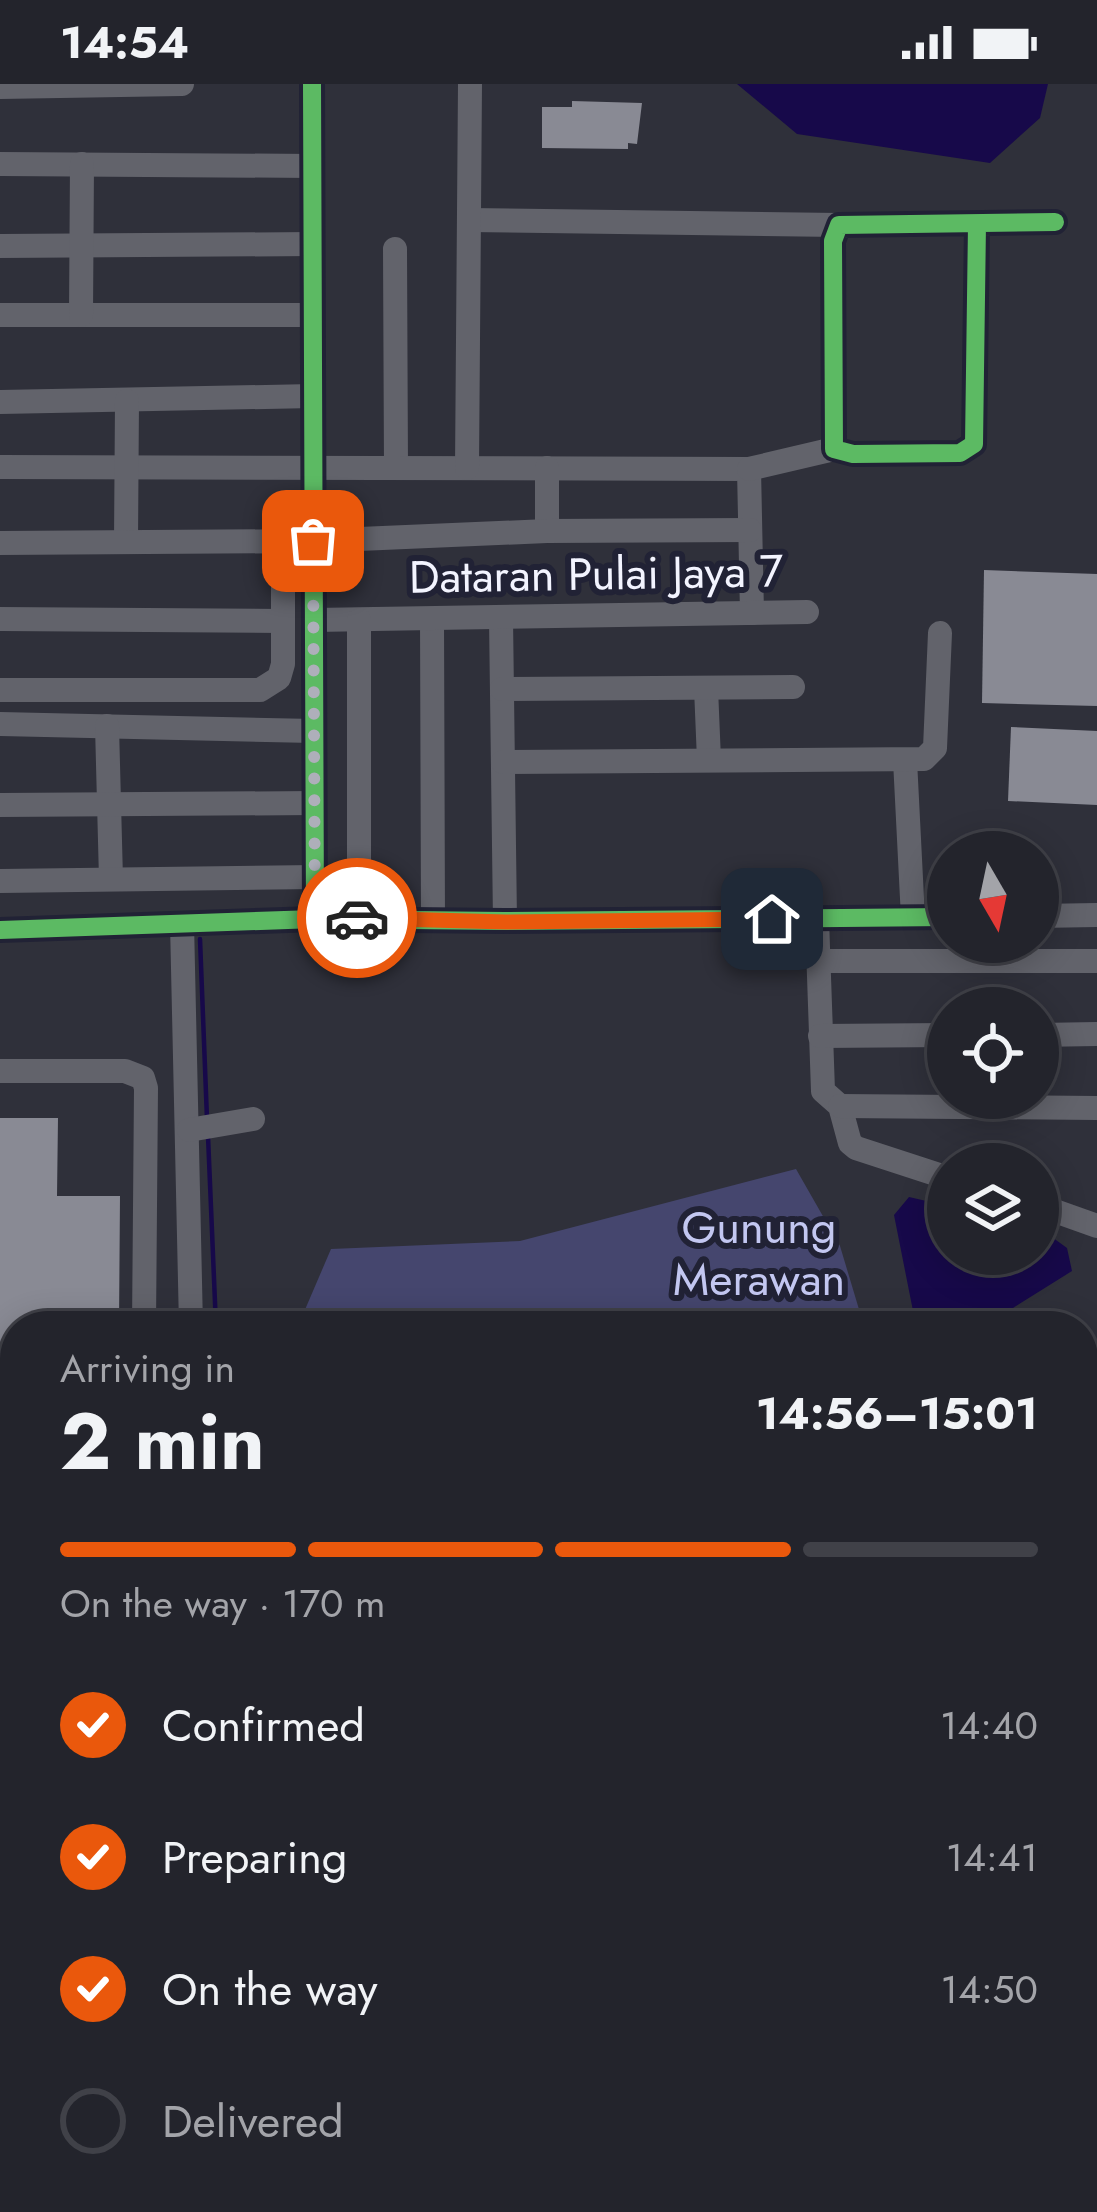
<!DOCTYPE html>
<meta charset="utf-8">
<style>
body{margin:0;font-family:Jost,sans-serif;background:#2f3038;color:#f1f3f6;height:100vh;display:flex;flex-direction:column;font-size:45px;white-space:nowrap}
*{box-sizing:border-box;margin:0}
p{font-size:39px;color:#a3a4a9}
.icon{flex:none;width:66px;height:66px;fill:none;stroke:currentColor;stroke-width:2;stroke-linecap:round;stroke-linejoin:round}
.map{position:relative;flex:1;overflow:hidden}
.sheet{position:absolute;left:0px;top:1227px;width:1098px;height:903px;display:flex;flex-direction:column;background:#23242c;border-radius:48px 48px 0 0;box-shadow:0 6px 30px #0003,0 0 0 3px #404148}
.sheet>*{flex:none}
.needle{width:78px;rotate:171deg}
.tools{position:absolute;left:927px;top:747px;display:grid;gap:24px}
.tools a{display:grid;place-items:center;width:132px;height:132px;border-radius:50%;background:#23242c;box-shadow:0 6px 30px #0003,0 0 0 3px #404148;font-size:60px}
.pin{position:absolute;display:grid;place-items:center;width:102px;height:102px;color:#fff;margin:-51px;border-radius:24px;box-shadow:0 6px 18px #0006}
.courier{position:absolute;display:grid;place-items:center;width:120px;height:120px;margin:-60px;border:9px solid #ea580c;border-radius:50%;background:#fff;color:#222;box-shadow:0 3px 15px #0007}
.head em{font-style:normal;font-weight:700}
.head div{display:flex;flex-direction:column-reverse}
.head{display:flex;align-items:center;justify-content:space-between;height:204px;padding:0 60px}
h1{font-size:78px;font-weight:700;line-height:90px}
.bar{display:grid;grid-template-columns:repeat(4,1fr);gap:18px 12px;align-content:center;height:144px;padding:0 60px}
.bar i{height:15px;border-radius:9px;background:#404148}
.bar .active{background:#ea580c}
.bar p{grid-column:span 4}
ol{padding:0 60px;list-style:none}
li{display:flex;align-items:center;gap:36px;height:132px}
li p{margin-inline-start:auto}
li .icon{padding:12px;border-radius:50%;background:#ea580c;color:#fff;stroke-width:4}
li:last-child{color:#a3a4a9}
li i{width:66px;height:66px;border:6px solid #404148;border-radius:50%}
.status{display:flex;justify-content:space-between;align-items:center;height:84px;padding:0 60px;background:#23242c;direction:ltr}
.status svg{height:33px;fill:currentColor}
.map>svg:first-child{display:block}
</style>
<div class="status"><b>14:54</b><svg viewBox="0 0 49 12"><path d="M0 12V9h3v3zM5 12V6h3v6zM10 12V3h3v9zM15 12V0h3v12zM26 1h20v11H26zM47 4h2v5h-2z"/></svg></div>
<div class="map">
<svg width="1097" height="2128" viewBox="0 0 1097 2128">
<rect width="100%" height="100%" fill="#2f303a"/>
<g fill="#45466e">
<path d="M796,1085L840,1162L864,1242H298L331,1165L520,1157Z"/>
<path d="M1083,1262L1097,1264V1425L1083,1417Z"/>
</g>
<g fill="#17094a">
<path d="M737,0H1048L1040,34L990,79L797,50Z"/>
<path d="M909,1113L948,1122V1170H1038V1143L1067,1164L1072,1187L1013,1224L975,1242H916L894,1131Z"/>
</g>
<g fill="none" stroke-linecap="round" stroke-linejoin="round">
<g stroke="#17094a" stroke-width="4.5">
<path d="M200,855L207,1035"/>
<path d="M208,1052L216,1242"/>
<path d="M1083,1767L1097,1765"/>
</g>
</g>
<g fill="#898a94">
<path d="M572,17L642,19L637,60L628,59V65L542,64V23H572Z"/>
<path d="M984,486L1097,490V622L982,619Z"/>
<path d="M1011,643L1097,647V721L1008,717Z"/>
<path d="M0,1034H58L57,1112H120L119,1242H15V1700H0Z"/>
<path d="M120,2115H215L194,2128H99Z"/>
<path d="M257,2115H472L480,2128H265Z"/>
<path d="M732,2115H805L799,2128H717Z"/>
<path d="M858,2115H960L934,2128H852Z"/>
</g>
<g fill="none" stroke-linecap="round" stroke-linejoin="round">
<g stroke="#62636b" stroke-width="24">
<path d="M312,0L315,835"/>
<path d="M0,3L182,0"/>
<path d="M0,80L313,82"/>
<path d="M469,136L839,141"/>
<path d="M977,140L974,360L960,369L853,370L834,365L833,157L839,141L1055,138"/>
<path d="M0,162L313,160"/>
<path d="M395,165L396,383"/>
<path d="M0,231H313"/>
<path d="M81,231L82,80"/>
<path d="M0,318L313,312"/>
<path d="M0,383L749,385L752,529"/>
<path d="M467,384L470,0"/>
<path d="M547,384V447"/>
<path d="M749,385L834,365"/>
<path d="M126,458L127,317"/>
<path d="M0,459L313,457L547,447L750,446"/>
<path d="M501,534L505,837"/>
<path d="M0,535L282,537"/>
<path d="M432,535L433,836"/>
<path d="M314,536L807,528"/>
<path d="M706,604L709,676"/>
<path d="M502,605L793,603"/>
<path d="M0,606H260L279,594L283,580V457"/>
<path d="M0,640L314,647"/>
<path d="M107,642L111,795"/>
<path d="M905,676L913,834"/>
<path d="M503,678L924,675L935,664L940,549"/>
<path d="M0,721L315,719"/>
<path d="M0,797L315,793"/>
<path d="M1038,832L1097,831"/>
<path d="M359,834V536"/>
<path d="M817,835L823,1007L840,1022L850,1059L856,1064L948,1094"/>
<path d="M182,839L191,1242"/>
<path d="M0,846L315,835L505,837L948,833"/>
<path d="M818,877H1097"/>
<path d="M1038,951L1097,950"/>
<path d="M820,952L948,951"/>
<path d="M0,987H125L143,994L146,1004L144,1242"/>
<path d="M840,1022L1097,1024"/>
<path d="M189,1046L253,1035"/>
<path d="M1038,1121L1097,1142"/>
<path d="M1083,1487L1090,1511L1083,1571L1097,1582"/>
<path d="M0,1718L15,1717"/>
<path d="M0,1775L15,1772"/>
<path d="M0,1863L15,1844"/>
<path d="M1083,1920L1097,1915"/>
<path d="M0,1943L15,1969"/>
<path d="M1083,1995L1097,1988"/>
<path d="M1083,2075L1097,2068"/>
<path d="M689,2128L707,2115"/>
<path d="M815,2128L842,2115"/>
<path d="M984,2128L1008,2115"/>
</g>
<g stroke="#666775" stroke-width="30">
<path d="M1083,1844L1097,1842"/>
<path d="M634,2128L651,2115"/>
</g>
<defs>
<g id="cycleway">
<path d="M312,0L315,835"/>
<path d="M977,140L974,360L960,369L853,370L834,365L833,157L839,141L1055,138"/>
<path d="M0,846L315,835L505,837L948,833"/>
</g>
</defs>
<use href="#cycleway" stroke="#212235" stroke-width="26"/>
<use href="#cycleway" stroke="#5cba63" stroke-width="18"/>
</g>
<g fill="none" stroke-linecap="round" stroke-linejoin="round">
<path stroke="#aeafba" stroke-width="12" stroke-dasharray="0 21.6" d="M313,457L315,835L357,834"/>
<path stroke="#ea580c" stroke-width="15" d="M357,834L506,838L772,835"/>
</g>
<g text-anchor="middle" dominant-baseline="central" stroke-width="12" stroke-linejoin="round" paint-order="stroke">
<g font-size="45" fill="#f3f4ff" stroke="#212235">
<text transform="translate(596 490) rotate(-1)">Dataran Pulai Jaya 7</text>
</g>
<g font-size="45" fill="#c3c7f1" stroke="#212235">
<text x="759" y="1143">Gunung<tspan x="759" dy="52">Merawan</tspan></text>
</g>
</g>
</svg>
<div class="tools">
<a><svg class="needle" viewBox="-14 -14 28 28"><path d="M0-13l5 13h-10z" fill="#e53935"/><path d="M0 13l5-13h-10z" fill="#a3a4a9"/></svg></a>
<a><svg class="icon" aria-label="locate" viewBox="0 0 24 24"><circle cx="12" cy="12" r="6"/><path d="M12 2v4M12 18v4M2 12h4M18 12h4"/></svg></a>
<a><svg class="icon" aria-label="layers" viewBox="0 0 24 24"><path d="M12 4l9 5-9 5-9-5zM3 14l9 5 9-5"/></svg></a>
</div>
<div class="pin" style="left:313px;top:457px;background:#ea580c"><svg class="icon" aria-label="bag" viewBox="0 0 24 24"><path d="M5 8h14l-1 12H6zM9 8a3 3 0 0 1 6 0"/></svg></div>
<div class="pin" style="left:772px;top:835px;background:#1f2937"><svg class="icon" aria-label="home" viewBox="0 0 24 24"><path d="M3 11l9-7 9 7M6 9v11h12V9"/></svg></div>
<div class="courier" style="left:357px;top:834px"><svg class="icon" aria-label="car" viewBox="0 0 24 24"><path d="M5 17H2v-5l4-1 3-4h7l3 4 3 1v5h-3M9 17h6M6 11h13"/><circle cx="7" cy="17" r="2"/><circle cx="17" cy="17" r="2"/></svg></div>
<section class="sheet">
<div class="head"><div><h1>2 min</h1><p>Arriving in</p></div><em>14:56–15:01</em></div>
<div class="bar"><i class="active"></i><i class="active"></i><i class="active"></i><i></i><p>On the way · 170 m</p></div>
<ol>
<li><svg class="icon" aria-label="check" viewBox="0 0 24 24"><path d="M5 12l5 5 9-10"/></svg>Confirmed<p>14:40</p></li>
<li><svg class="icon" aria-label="check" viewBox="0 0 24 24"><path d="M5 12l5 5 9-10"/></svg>Preparing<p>14:41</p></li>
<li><svg class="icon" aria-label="check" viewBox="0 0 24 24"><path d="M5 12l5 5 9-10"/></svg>On the way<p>14:50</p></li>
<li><i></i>Delivered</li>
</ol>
</section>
</div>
